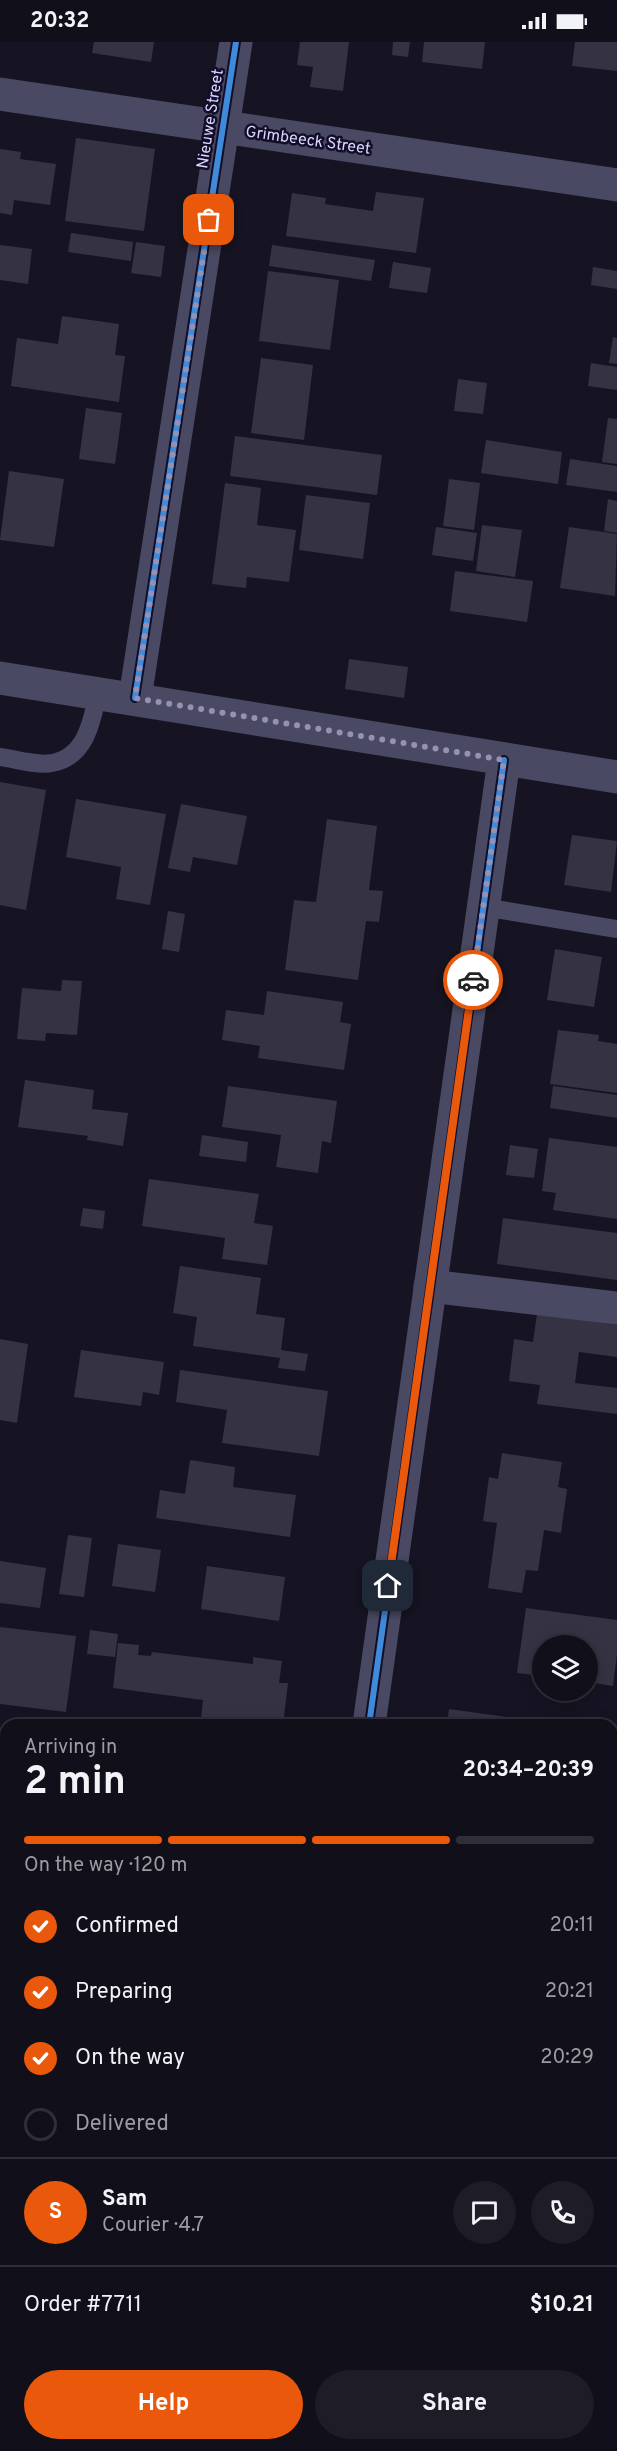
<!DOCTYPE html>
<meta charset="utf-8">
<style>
body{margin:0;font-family:Overpass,sans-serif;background:#1e1d27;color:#f1f3f6;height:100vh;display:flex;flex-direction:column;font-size:22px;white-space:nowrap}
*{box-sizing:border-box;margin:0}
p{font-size:20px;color:#9c9ca2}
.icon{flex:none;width:33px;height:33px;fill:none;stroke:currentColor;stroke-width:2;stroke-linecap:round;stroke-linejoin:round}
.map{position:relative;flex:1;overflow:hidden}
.sheet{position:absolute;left:0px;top:1677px;width:618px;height:732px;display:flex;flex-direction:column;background:#100f1a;border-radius:18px 18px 0 0;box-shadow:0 3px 15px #0003,0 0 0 2px #302f39}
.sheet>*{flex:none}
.buttons{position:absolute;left:532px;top:1593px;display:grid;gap:12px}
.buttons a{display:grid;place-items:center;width:66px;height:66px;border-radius:50%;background:#100f1a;box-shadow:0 3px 15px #0003,0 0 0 2px #302f39;font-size:30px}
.pin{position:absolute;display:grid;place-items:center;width:51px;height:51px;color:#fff;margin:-26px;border-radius:12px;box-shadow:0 3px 9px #0006}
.courier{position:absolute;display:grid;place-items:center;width:60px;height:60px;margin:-30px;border:4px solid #ea580c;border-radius:50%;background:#fff;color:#222;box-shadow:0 2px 8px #0007}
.headline em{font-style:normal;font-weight:700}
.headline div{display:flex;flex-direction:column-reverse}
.headline{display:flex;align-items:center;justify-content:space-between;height:102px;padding:0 24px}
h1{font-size:39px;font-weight:700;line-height:45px}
.bar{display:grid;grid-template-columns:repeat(4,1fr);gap:9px 6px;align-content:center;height:72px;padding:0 24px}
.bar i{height:8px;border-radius:4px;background:#302f39}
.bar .on{background:#ea580c}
.bar p{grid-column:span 4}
.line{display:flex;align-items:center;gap:15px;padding:0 24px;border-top:2px solid #302f39}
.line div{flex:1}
.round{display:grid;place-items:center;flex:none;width:63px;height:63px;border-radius:32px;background:#1e1d27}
ol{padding:0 24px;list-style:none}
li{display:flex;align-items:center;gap:18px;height:66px}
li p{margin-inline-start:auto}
li .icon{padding:6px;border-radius:50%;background:#ea580c;color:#fff;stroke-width:4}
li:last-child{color:#9c9ca2}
li i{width:33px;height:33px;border:3px solid #302f39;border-radius:50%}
.cta{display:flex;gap:12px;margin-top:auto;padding:12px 24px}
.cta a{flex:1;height:69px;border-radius:36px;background:#ea580c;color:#fff;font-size:24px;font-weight:700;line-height:69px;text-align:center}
.cta a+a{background:#1e1d27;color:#f1f3f6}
.status{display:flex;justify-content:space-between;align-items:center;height:42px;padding:0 30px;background:#100f1a;direction:ltr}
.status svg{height:16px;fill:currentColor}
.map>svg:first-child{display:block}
</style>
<div class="status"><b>20:32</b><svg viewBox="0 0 49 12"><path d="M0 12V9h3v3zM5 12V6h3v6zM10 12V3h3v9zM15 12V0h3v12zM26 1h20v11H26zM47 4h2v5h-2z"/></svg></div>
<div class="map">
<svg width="617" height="2409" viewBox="0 0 617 2409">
<rect width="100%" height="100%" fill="#161422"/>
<g fill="#353244">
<path d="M94,0H154L151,20L92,11Z"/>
<path d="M300,0H349L343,49L310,45L313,25L297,23Z"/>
<path d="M393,0H410L408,15L392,13Z"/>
<path d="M424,0H485L482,27L422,20Z"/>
<path d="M575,0H617V29L572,24Z"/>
<path d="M76,96L155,107L144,189L65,179Z"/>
<path d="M0,107L21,110L20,117L56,122L50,163L14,158L12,173L0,171Z"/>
<path d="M376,150L424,156L416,211L286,194L292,151L326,156L325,162L373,169Z"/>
<path d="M71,191L133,200L131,219L68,210Z"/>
<path d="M136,200L165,204L161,235L131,231Z"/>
<path d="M0,203L32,207L28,242L0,238Z"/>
<path d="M272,203L375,218L371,239L269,224Z"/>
<path d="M393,220L431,226L427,251L389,246Z"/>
<path d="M593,225L617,229V247L591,243Z"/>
<path d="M268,229L339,238L330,308L259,299Z"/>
<path d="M62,274L119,282L115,313L125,314L119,360L11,344L17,296L58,302Z"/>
<path d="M613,295L617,296V322L609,321Z"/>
<path d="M261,316L313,323L304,398L251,391Z"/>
<path d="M591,321L617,325V348L588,344Z"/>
<path d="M458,337L487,341L483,372L454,369Z"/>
<path d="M86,366L122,371L115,422L79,417Z"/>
<path d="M608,376L617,377V422L602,420Z"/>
<path d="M235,394L382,413L377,453L230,434Z"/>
<path d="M486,398L562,410L558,442L481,431Z"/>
<path d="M570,417L617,424V450L566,443Z"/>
<path d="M9,429L64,437L54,505L0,498Z"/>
<path d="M449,437L480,441L474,488L443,484Z"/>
<path d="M225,441L261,446L257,483L296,488L289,540L247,535L246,546L212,542Z"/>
<path d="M306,453L370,461L363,517L299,508Z"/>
<path d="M608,457L617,459V491L604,489Z"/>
<path d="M482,483L522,488L515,535L476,529Z"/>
<path d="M436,485L477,491L473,519L432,513Z"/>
<path d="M569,485L617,492L615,554L560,546Z"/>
<path d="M455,529L533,539L527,580L450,569Z"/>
<path d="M349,617L408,625L404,656L345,647Z"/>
<path d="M0,740L46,748L26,868L0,863Z"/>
<path d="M76,757L166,772L150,863L116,857L121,825L66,815Z"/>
<path d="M181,762L247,774L237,823L193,815L190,830L168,826Z"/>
<path d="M327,777L377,784L369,848L383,849L379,880L366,879L358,938L285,928L294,858L316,860Z"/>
<path d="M572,793L617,799L611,850L564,843Z"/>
<path d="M168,869L185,872L179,910L162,907Z"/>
<path d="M555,907L602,915L594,965L547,958Z"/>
<path d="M62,938L82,939L77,993L46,991L45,999L17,997L22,946L61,949Z"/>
<path d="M267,949L343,960L340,980L351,982L344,1028L258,1016L260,1004L222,998L226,968L264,973Z"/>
<path d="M558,988L599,993L598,999L617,1002V1051L550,1042Z"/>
<path d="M25,1038L94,1048L92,1067L128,1071L123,1104L87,1098L88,1094L18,1085Z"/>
<path d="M228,1044L337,1059L331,1101L322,1099L318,1131L276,1125L281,1093L222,1085Z"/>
<path d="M553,1044L617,1053V1076L550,1066Z"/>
<path d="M202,1093L248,1100L246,1120L199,1114Z"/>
<path d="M549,1096L617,1105V1177L553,1168L556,1151L542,1149Z"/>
<path d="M510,1103L538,1107L534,1136L506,1133Z"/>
<path d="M149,1137L259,1152L254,1181L273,1184L267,1223L222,1217L225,1196L142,1184Z"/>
<path d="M83,1166L105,1169L103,1187L80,1184Z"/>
<path d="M503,1176L617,1191V1238L497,1222Z"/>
<path d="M180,1224L261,1236L256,1272L285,1276L281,1308L308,1312L305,1329L278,1326L280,1316L193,1304L197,1275L173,1271Z"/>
<path d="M537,1272L617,1283V1315L579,1310L575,1341L617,1346V1372L537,1362L540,1343L509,1339L514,1297L533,1300Z"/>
<path d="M0,1297L28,1302L17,1381L0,1378Z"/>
<path d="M81,1308L164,1320L159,1353L143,1350L141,1364L74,1355Z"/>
<path d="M180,1328L328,1349L319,1414L222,1401L227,1368L176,1360Z"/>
<path d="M502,1411L562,1420L558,1445L567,1447L561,1491L544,1488L538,1529L526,1528L522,1551L488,1546L497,1481L483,1479L489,1435L498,1437Z"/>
<path d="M190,1418L235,1425L233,1445L296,1453L290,1495L156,1476L160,1448L185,1452Z"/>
<path d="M68,1493L92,1496L84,1555L59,1552Z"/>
<path d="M118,1502L161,1508L155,1550L112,1544Z"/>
<path d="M0,1519L46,1526L40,1566L0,1561Z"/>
<path d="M207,1524L285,1535L279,1579L201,1567Z"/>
<path d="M526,1566L617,1578V1612L613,1644L588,1640V1604H543V1634L517,1631Z"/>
<path d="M0,1585L76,1594L66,1670L0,1662Z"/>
<path d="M90,1588L118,1592L115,1615L87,1612Z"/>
<path d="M118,1601L139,1603L138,1613L151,1614L152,1610L253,1622V1615L282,1619L279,1641H288L283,1683H252L201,1677L203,1658L113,1646Z"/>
<path d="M449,1667L541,1680V1683H447Z"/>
<path d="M0,2121L6,2122V2185L0,2184Z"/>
<path d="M0,2385L6,2386V2403H49V2409H0Z"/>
<path d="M108,2403H121L156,2409H107Z"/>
<path d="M362,2403H423L422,2409H361Z"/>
</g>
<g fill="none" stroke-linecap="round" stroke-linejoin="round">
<g stroke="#4a4963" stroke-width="18">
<path d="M0,715C15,717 37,724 52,721C86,715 92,679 98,651"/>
<path d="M483,865L617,887"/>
</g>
<g stroke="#4a4963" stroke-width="33">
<path d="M0,52L617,143"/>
<path d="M0,636L617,735"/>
<path d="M135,656L236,0"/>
<path d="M430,1244L617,1266"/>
<path d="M369,1683L504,718"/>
<path d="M0,1939L6,1940"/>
<path d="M612,2022L617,2023"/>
<path d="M264,2409L265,2403"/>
</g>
<defs>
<g id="cycleway">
<path d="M135,656L236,0"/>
<path d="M369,1683L504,718"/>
</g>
</defs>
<use href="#cycleway" stroke="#130e28" stroke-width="10"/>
<use href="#cycleway" stroke="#408adc" stroke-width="6"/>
</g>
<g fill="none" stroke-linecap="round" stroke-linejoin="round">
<path stroke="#9591b2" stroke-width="6" stroke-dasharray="0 10.8" d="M209,178L135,656L504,718L473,938"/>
<path stroke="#ea580c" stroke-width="8" d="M388,1544L473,938"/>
</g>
<g text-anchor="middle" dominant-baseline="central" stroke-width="5" stroke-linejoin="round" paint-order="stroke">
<g font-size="16" fill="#dad5ff" stroke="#130e28">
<text transform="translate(211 77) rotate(-81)">Nieuwe Street</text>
<text transform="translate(308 99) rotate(8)">Grimbeeck Street</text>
</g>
</g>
</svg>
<div class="buttons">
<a><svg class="icon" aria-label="layers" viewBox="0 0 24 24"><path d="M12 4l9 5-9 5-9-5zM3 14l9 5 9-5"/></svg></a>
</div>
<div class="pin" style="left:209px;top:178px;background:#ea580c"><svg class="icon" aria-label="bag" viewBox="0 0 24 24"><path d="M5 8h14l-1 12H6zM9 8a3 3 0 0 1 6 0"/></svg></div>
<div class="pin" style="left:388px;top:1544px;background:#1f2937"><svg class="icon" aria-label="home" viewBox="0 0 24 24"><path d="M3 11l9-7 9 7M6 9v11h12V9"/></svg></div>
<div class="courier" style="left:473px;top:938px"><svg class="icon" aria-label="car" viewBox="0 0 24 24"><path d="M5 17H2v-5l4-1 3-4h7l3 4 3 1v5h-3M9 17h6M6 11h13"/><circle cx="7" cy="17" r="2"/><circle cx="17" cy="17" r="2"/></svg></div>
<section class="sheet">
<div class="headline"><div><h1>2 min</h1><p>Arriving in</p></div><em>20:34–20:39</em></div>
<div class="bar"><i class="on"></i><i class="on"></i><i class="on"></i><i></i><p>On the way · 120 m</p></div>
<ol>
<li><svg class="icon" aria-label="check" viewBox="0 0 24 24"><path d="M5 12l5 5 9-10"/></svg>Confirmed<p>20:11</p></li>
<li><svg class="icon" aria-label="check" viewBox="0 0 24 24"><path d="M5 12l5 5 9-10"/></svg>Preparing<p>20:21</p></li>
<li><svg class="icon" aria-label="check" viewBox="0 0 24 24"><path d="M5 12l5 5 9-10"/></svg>On the way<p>20:29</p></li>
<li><i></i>Delivered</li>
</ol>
<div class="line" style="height:108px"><b class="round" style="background:#ea580c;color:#fff">S</b><div><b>Sam</b><p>Courier · 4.7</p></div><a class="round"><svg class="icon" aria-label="chat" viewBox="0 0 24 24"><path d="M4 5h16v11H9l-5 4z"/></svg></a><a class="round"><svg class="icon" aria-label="phone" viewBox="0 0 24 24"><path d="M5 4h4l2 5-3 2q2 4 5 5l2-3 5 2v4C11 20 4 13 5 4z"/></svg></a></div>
<div class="line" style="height:78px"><div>Order #7711</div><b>$10.21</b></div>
<div class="cta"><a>Help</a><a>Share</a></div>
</section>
</div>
